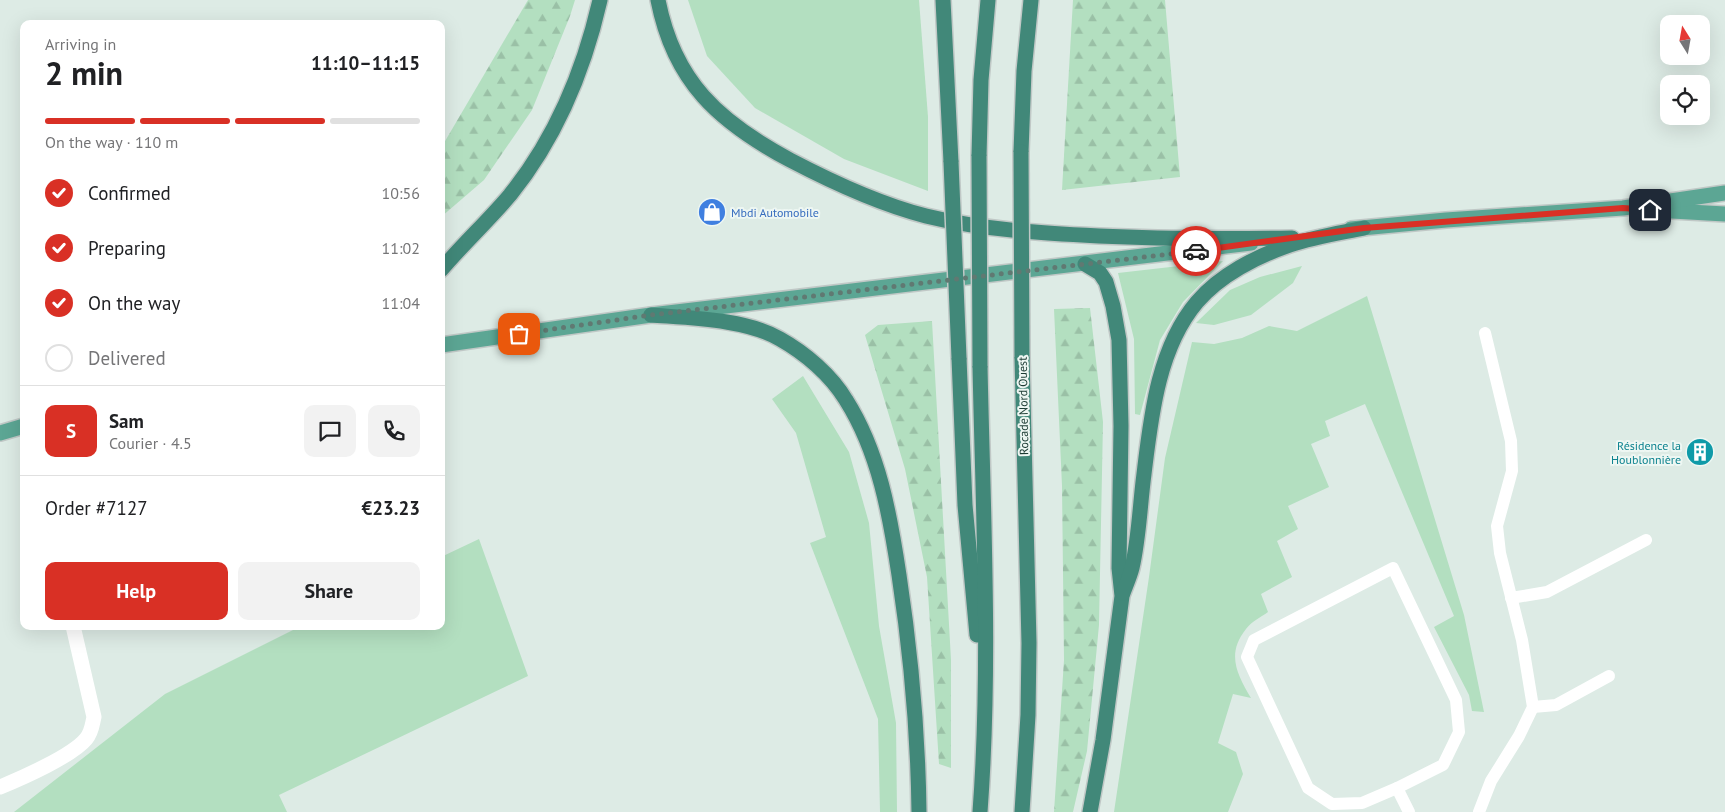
<!DOCTYPE html>
<meta charset="utf-8">
<style>
body{margin:0;font-family:"PT Sans",sans-serif;background:#f2f2f2;color:#202124;height:100vh;display:flex;flex-direction:column;font-size:19px;white-space:nowrap}
*{box-sizing:border-box;margin:0}
p{font-size:16px;color:#757577}
.icon{flex:none;width:28px;height:28px;fill:none;stroke:currentColor;stroke-width:2;stroke-linecap:round;stroke-linejoin:round}
.map{position:relative;flex:1;overflow:hidden}
.details{position:absolute;left:20px;top:20px;width:425px;height:610px;display:flex;flex-direction:column;background:#fff;border-radius:10px;box-shadow:0 5px 20px #0002}
.details>*{flex:none}
.needle{width:32px;rotate:349deg}
.buttons{position:absolute;left:1660px;top:15px;display:grid;gap:10px}
.buttons a{display:grid;place-items:center;width:50px;height:50px;border-radius:10px;background:#fff;box-shadow:0 5px 20px #0002;font-size:25px}
.pin{position:absolute;display:grid;place-items:center;width:42px;height:42px;color:#fff;margin:-21px;border-radius:10px;box-shadow:0 2px 8px #0006}
.courier{position:absolute;display:grid;place-items:center;width:50px;height:50px;margin:-25px;border:4px solid #d93025;border-radius:50%;background:#fff;color:#222;box-shadow:0 1px 6px #0007}
.overview em{font-style:normal;font-weight:800}
.overview div{display:flex;flex-direction:column-reverse}
.overview{display:flex;align-items:center;justify-content:space-between;height:85px;padding:0 25px}
h1{font-size:32px;font-weight:800;line-height:38px}
.bar{display:grid;grid-template-columns:repeat(4,1fr);gap:8px 5px;align-content:center;height:60px;padding:0 25px}
.bar i{height:6px;border-radius:4px;background:#e0e0e0}
.bar .on{background:#d93025}
.bar p{grid-column:span 4}
.line{display:flex;align-items:center;gap:12px;padding:0 25px;border-top:1px solid #e0e0e0}
.line div{flex:1}
.round{display:grid;place-items:center;flex:none;width:52px;height:52px;border-radius:10px;background:#f2f2f2}
ol{padding:0 25px;list-style:none}
li{display:flex;align-items:center;gap:15px;height:55px}
li p{margin-inline-start:auto}
li .icon{padding:5px;border-radius:50%;background:#d93025;color:#fff;stroke-width:4}
li:last-child{color:#757577}
li i{width:28px;height:28px;border:2px solid #e0e0e0;border-radius:50%}
.action{display:flex;gap:10px;margin-top:auto;padding:10px 25px}
.action a{flex:1;height:58px;border-radius:10px;background:#d93025;color:#fff;font-size:20px;font-weight:800;line-height:58px;text-align:center}
.action a+a{background:#f2f2f2;color:#202124}
.map>svg:first-child{display:block}
</style>
<div class="map">
<svg width="1725" height="812" viewBox="0 0 1725 812">
<defs>
<pattern id="forest-firs" width="22" height="20" patternUnits="userSpaceOnUse" patternTransform="scale(1.25)"><rect width="22" height="20" fill="#b3dfc0"/><path d="M5 1l3.5 6h-7zM16 11l3.5 6h-7z" fill="#9ac0a6"/></pattern>
</defs>
<rect width="100%" height="100%" fill="#ddebe5"/>
<g fill="#b3dfc0">
<path d="M688,0H919L928,117V191L844,159L755,108L707,56Z"/>
<path d="M1223,261L1183,302L1160,340L1140,415L1135,414L1134,339L1118,273Z"/>
<path d="M1302,266L1293,283L1251,315L1214,325L1196,323L1230,290L1260,277Z"/>
<path d="M1367,296L1464,615L1484,712L1472,711L1469,695L1434,627L1454,616L1365,404L1325,421L1330,436L1311,444L1329,487L1288,506L1298,529L1277,541L1292,577L1261,594L1268,612C1261,617 1251,622 1246,629C1226,654 1237,674 1251,698L1233,694L1218,743L1236,752L1243,774L1228,812H1114L1149,577L1165,458L1192,342L1214,344L1242,338L1269,326L1297,331Z"/>
<path d="M803,376L849,452L869,523L879,626L896,723L897,812H880L878,719L810,543L826,537L796,433L772,399Z"/>
<path d="M479,539L528,676L279,795L287,812H14L165,694L301,626H441V557Z"/>
</g>
<g fill="url(#forest-firs)">
<path d="M528,0H575L570,16L532,110L484,180L441,217V148Z"/>
<path d="M1073,0H1165L1180,177L1062,190Z"/>
<path d="M1090,308L1103,422L1099,625L1087,751L1073,812H1054L1064,660L1062,486L1054,309Z"/>
<path d="M932,321L951,660V768L939,764L927,577L905,469L865,335L878,325Z"/>
</g>
<g fill="none" stroke-linecap="round" stroke-linejoin="round">
<defs>
<g id="primary">
<path d="M1654,210L1725,214"/>
<path d="M1351,229L1446,220L1623,208L1725,193"/>
<path d="M441,345L651,315L1251,243"/>
<path d="M0,433L24,426"/>
</g>
<g id="trunk">
<path d="M658,0C674,82 719,122 790,160C832,182 879,204 926,216C983,230 1041,233 1099,236C1163,239 1227,239 1292,238"/>
<path d="M943,0L951,162"/>
<path d="M1021,152L1024,71L1031,0"/>
<path d="M979,156L981,80L988,0"/>
<path d="M1085,264L1100,273L1106,282L1113,306L1119,340L1121,426L1119,568L1122,596L1103,740L1090,812"/>
<path d="M441,270C463,244 488,221 510,195C556,138 584,70 600,0"/>
<path d="M651,315C690,318 746,319 780,339C805,353 831,375 846,400C879,452 890,515 899,575C911,654 918,732 919,812"/>
<path d="M1022,357L1029,643L1028,715L1022,812"/>
<path d="M959,358L965,505L977,635"/>
<path d="M980,366C983,514 991,664 980,812"/>
<path d="M1123,593C1126,585 1130,576 1132,568C1139,538 1140,504 1144,474C1151,416 1158,348 1197,302C1220,275 1257,256 1290,245C1314,237 1340,233 1364,228"/>
</g>
</defs>
<use href="#primary" stroke="#c0c8c6" stroke-width="18"/>
<use href="#trunk" stroke="#c0c8c6" stroke-width="18"/>
<g stroke="#fff" stroke-width="12">
<path d="M1393,568L1456,700L1459,732L1443,765L1397,788L1362,803L1332,804L1308,788L1247,657L1254,640Z"/>
<path d="M1511,598L1547,592L1646,540"/>
<path d="M1533,707L1556,705L1609,676"/>
<path d="M1397,788L1409,812"/>
<path d="M1479,812L1491,781L1519,736L1533,707L1522,640L1500,553L1497,526L1512,471L1511,441L1485,333"/>
</g>
<path stroke="#fff" stroke-width="15" d="M0,787C22,778 72,756 86,739C92,732 92,725 94,717L73,626"/>
<use href="#primary" stroke="#5ca694" stroke-width="15"/>
<use href="#trunk" stroke="#418879" stroke-width="15"/>
<defs>
<g id="trunk-bridge">
<path d="M1021,152L1022,357"/>
<path d="M979,156L980,366"/>
<path d="M951,162L959,358"/>
</g>
</defs>
<use href="#trunk-bridge" stroke="#c0c8c6" stroke-width="18" stroke-linecap="butt"/>
<use href="#trunk-bridge" stroke="#418879" stroke-width="15"/>
</g>
<g fill="none" stroke-linecap="round" stroke-linejoin="round">
<path stroke="#607972" stroke-width="5" stroke-dasharray="0 9" d="M519,334L651,315L1196,251"/>
<path stroke="#d93025" stroke-width="6" d="M1196,251L1364,228L1623,208L1650,210"/>
</g>
<defs>
<symbol id="shop-disc" viewBox="-11 -11 22 22"><circle r="9.5" fill="#3f7fe0" stroke="#eef7f3"/><path d="M-5-2.5h2.3a2.7 3.5 0 0 1 5.4 0H5L5.5 6h-11ZM-1.5-2.5h3a1.5 2.3 0 0 0-3 0Z" fill="#fff"/></symbol>
<symbol id="building-disc" viewBox="-11 -11 22 22"><circle r="9.5" fill="#0f9aa8" stroke="#eef7f3"/><path d="M-4-6H4V6H1V3H-1V6H-4ZM-2.5-4.3h1.7v1.8h-1.7ZM.8-4.3h1.7v1.8H.8ZM-2.5-1h1.7V.8h-1.7ZM.8-1h1.7V.8H.8Z" fill="#fff"/></symbol>
</defs>
<g fill-rule="evenodd">
<use href="#shop-disc" x="696" y="196" width="32" height="32"/>
<use href="#building-disc" x="1684" y="436" width="32" height="32"/>
</g>
<g text-anchor="middle" dominant-baseline="central" stroke-width="4" stroke-linejoin="round" paint-order="stroke">
<g font-size="12" fill="#366cbe" stroke="#eef7f3" text-anchor="start">
<text x="731" y="212">Mbdi Automobile</text>
</g>
<g font-size="12" fill="#1d3c34" stroke="#eef7f3">
<text transform="translate(1023 406) rotate(-91)">Rocade Nord Ouest</text>
</g>
<g font-size="12" fill="#0d838f" stroke="#eef7f3" text-anchor="end">
<text x="1681" y="445">Résidence la<tspan x="1681" dy="14">Houblonnière</tspan></text>
</g>
</g>
</svg>
<div class="buttons">
<a><svg class="needle" viewBox="-14 -14 28 28"><path d="M0-13l5 13h-10z" fill="#e53935"/><path d="M0 13l5-13h-10z" fill="#757577"/></svg></a>
<a><svg class="icon" aria-label="locate" viewBox="0 0 24 24"><circle cx="12" cy="12" r="6"/><path d="M12 2v4M12 18v4M2 12h4M18 12h4"/></svg></a>
</div>
<div class="pin" style="left:519px;top:334px;background:#ea580c"><svg class="icon" aria-label="bag" viewBox="0 0 24 24"><path d="M5 8h14l-1 12H6zM9 8a3 3 0 0 1 6 0"/></svg></div>
<div class="pin" style="left:1650px;top:210px;background:#1f2937"><svg class="icon" aria-label="home" viewBox="0 0 24 24"><path d="M3 11l9-7 9 7M6 9v11h12V9"/></svg></div>
<div class="courier" style="left:1196px;top:251px"><svg class="icon" aria-label="car" viewBox="0 0 24 24"><path d="M5 17H2v-5l4-1 3-4h7l3 4 3 1v5h-3M9 17h6M6 11h13"/><circle cx="7" cy="17" r="2"/><circle cx="17" cy="17" r="2"/></svg></div>
<section class="details">
<div class="overview"><div><h1>2 min</h1><p>Arriving in</p></div><em>11:10–11:15</em></div>
<div class="bar"><i class="on"></i><i class="on"></i><i class="on"></i><i></i><p>On the way · 110 m</p></div>
<ol>
<li><svg class="icon" aria-label="check" viewBox="0 0 24 24"><path d="M5 12l5 5 9-10"/></svg>Confirmed<p>10:56</p></li>
<li><svg class="icon" aria-label="check" viewBox="0 0 24 24"><path d="M5 12l5 5 9-10"/></svg>Preparing<p>11:02</p></li>
<li><svg class="icon" aria-label="check" viewBox="0 0 24 24"><path d="M5 12l5 5 9-10"/></svg>On the way<p>11:04</p></li>
<li><i></i>Delivered</li>
</ol>
<div class="line" style="height:90px"><b class="round" style="background:#d93025;color:#fff">S</b><div><b>Sam</b><p>Courier · 4.5</p></div><a class="round"><svg class="icon" aria-label="chat" viewBox="0 0 24 24"><path d="M4 5h16v11H9l-5 4z"/></svg></a><a class="round"><svg class="icon" aria-label="phone" viewBox="0 0 24 24"><path d="M5 4h4l2 5-3 2q2 4 5 5l2-3 5 2v4C11 20 4 13 5 4z"/></svg></a></div>
<div class="line" style="height:65px"><div>Order #7127</div><b>€23.23</b></div>
<div class="action"><a>Help</a><a>Share</a></div>
</section>
</div>
